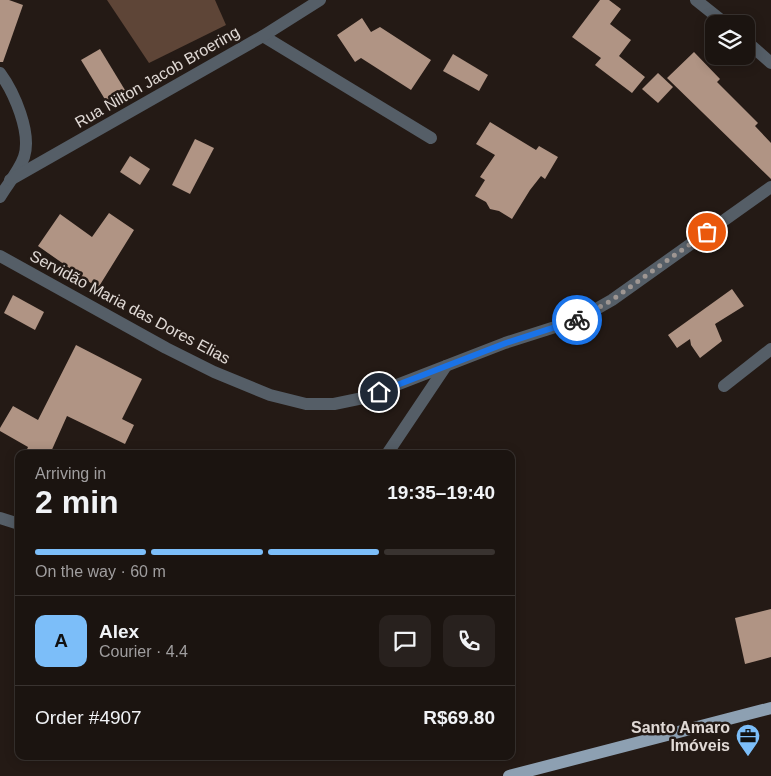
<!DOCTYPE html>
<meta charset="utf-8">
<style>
body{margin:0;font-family:Arial,sans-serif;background:#28211e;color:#f1f3f6;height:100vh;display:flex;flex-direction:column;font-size:19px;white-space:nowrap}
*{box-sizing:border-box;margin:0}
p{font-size:16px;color:#a09e9f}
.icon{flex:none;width:28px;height:28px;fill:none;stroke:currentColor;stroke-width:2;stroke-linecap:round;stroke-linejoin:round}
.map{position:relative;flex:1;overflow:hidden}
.details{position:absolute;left:15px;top:450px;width:500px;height:310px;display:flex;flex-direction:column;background:#1b1410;border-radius:10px;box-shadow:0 2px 12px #0003,0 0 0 1px #393330}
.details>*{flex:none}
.controls{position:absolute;left:705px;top:15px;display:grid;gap:10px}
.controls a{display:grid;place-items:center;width:50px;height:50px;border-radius:10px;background:#1b1410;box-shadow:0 2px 12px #0003,0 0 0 1px #393330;font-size:25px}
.pin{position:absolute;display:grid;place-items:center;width:42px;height:42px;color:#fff;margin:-21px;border:2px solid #fff;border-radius:50%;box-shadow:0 1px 5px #0007}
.courier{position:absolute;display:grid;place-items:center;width:50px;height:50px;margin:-25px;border:4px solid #1a73e8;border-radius:50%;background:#fff;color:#222;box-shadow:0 1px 6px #0007}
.headline em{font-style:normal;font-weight:600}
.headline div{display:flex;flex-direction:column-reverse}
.headline{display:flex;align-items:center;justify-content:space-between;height:85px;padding:0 20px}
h1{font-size:32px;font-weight:600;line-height:38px}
.bar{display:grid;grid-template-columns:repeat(4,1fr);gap:8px 5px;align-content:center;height:60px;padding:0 20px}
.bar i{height:6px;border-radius:4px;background:#393330}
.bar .selected{background:#7cbef9}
.bar p{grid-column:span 4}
.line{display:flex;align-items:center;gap:12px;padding:0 20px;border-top:1px solid #393330}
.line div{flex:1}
.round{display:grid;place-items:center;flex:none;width:52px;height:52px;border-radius:10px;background:#28211e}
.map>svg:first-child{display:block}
</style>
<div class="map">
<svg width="771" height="776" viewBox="0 0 771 776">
<rect width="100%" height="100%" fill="#241a15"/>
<path fill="#5e4537" d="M107,0H215L226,25L149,63Z"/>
<g fill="#b09484">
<path d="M0,0H9L23,5L3,62H0Z"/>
<path d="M600,0H609L621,9L610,24L631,40L619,56L645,77L632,93L595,65L601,58L572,37Z"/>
<path d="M362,18L371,32L380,27L431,60L411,90L361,58L355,62L337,35Z"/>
<path d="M100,49L128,95L109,106L81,60Z"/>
<path d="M694,52L720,79L717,82L758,123L755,126L771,143V179L667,78Z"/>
<path d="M453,54L488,75L479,91L443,71Z"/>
<path d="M658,73L673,87L658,103L642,89Z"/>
<path d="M490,122L536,150L539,146L558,157L545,179L541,176L530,190L512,219L499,211L490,209L486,202L475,196L485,180L480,177L495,155L476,144Z"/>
<path d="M195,139L214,148L190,194L172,185Z"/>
<path d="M130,156L150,169L140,185L120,172Z"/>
<path d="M109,213L134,230L98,288L38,246L60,214L92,237Z"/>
<path d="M732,289L744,306L715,324L722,341L700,358L691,345L690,339L677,348L668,335Z"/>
<path d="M13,295L44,312L35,330L4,313Z"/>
<path d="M76,345L142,379L122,419L134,425L125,444L67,416L50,454H25L28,447L0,431V428L13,406L38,420Z"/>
<path d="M771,609V657L745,664L735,618Z"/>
</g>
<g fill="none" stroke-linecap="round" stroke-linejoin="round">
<g stroke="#555e67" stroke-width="12">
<path d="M696,0L726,24"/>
<path d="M263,36L431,138"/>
<path d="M746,41L771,63"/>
<path d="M0,73C14,92 32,133 24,157C19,171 7,185 0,197"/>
<path d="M10,180L263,36L320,0"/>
<path d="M0,256L166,348L214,372L270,395L306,404H334L363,398L505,343L577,320L612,300L771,187"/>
<path d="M724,386L771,349"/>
<path d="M387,454L446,366"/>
<path d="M0,518L19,524"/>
</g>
<path stroke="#8da0b2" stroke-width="12" d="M509,776L771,708"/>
</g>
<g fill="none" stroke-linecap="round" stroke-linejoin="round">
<path stroke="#9e9692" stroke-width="5" stroke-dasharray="0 9" d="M577,320L612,300L707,232"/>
<path stroke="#1a73e8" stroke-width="6" d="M379,392L506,343L577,320"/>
</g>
<defs>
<symbol id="office-pin" viewBox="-11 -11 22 30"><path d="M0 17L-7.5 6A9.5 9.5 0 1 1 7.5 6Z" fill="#7cbef9" stroke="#241a15"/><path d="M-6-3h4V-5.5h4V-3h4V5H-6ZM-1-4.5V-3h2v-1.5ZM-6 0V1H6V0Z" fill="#111"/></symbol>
</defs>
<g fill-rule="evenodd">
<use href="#office-pin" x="734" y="722" width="28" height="38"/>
</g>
<g text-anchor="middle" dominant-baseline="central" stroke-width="5" stroke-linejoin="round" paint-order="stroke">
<g font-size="16" fill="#e0d9d5" stroke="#241a15">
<text transform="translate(157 77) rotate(-30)">Rua Nilton Jacob Broering</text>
<text transform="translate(130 307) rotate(28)">Servidão Maria das Dores Elias</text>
</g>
<g font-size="16" font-weight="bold" fill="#e0d9d5" stroke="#241a15" text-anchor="end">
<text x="730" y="727">Santo Amaro<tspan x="730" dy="18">Imóveis</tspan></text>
</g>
</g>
</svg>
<div class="controls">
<a><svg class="icon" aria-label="layers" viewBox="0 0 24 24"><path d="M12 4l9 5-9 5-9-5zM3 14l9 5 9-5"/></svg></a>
</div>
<div class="pin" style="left:707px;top:232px;background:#ea580c"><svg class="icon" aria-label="bag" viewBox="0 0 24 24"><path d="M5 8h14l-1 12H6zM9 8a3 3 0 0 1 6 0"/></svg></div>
<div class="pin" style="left:379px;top:392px;background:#1f2937"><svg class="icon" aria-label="home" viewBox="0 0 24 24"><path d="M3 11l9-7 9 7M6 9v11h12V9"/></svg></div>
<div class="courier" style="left:577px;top:320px"><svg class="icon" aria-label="bike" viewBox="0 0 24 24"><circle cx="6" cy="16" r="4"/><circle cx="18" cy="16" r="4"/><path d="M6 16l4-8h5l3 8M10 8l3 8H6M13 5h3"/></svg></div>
<section class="details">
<div class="headline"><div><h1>2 min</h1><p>Arriving in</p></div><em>19:35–19:40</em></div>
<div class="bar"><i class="selected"></i><i class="selected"></i><i class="selected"></i><i></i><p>On the way · 60 m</p></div>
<div class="line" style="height:90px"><b class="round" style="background:#7cbef9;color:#111">A</b><div><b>Alex</b><p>Courier · 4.4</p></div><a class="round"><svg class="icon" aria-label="chat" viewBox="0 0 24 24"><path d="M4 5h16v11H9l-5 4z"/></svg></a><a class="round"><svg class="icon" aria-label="phone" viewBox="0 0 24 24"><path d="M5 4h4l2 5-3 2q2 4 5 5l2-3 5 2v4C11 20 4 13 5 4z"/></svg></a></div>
<div class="line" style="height:65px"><div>Order #4907</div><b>R$69.80</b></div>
</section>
</div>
